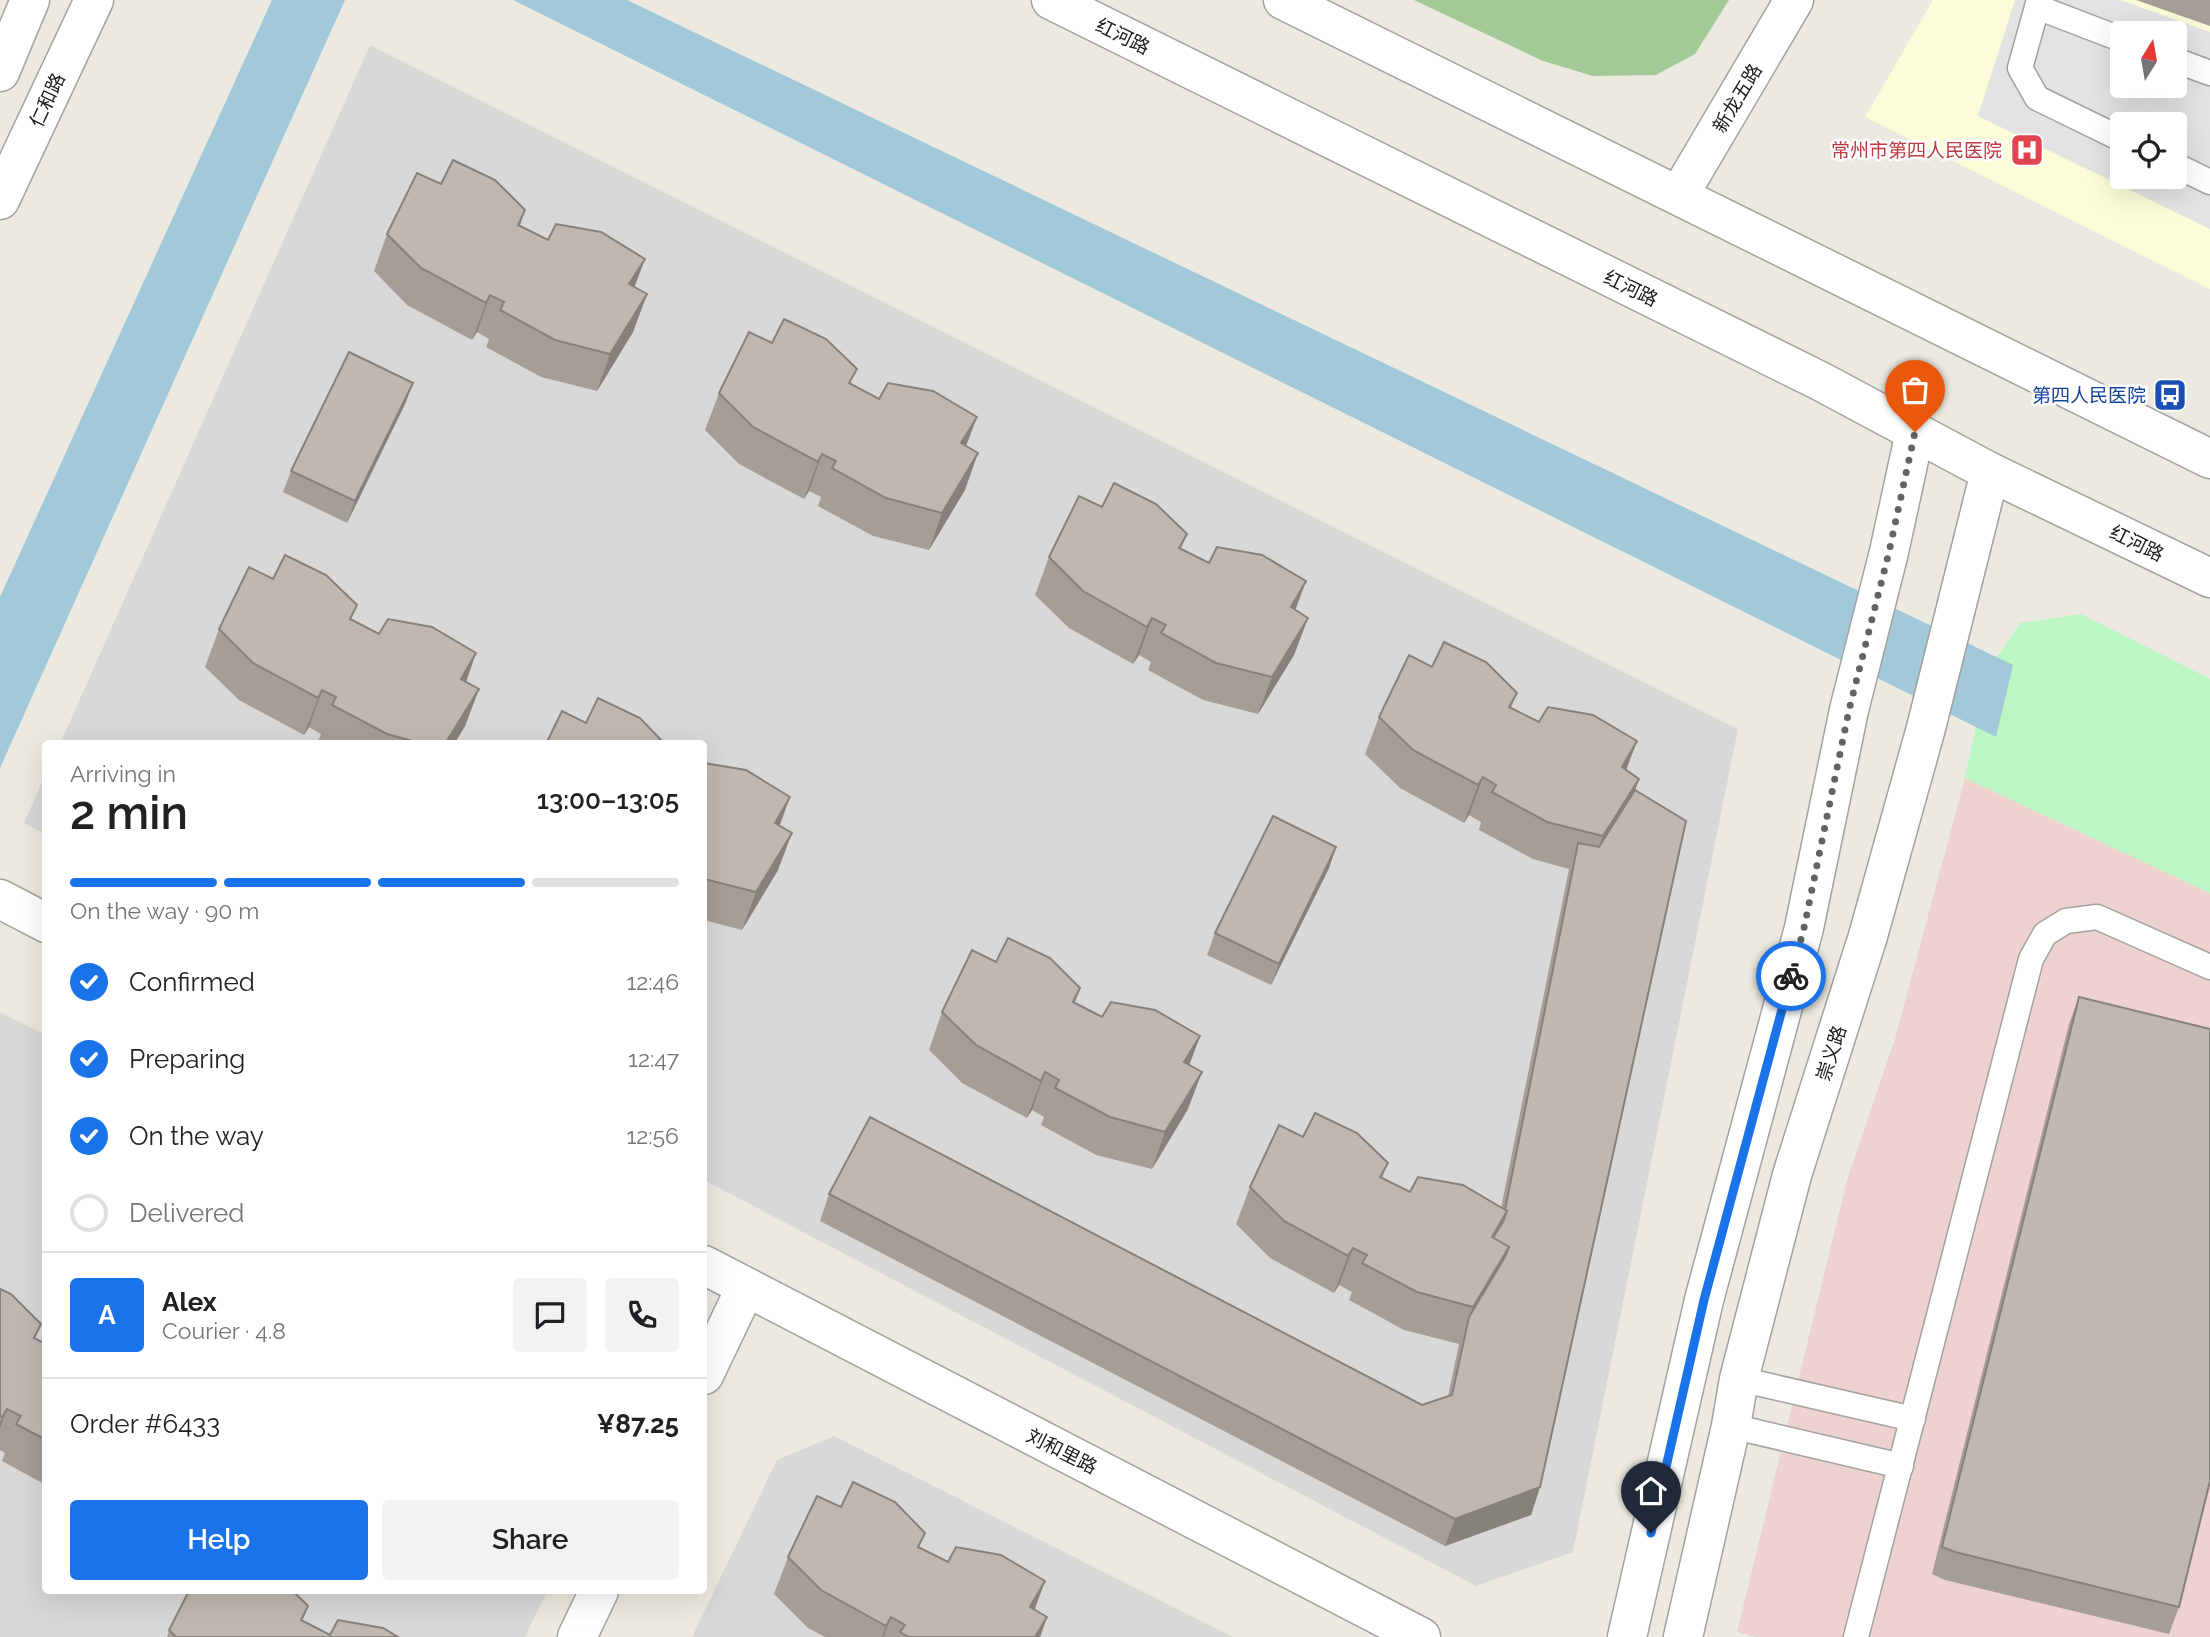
<!DOCTYPE html>
<meta charset="utf-8">
<style>
body{margin:0;font-family:Raleway,"Noto Sans SC",sans-serif;background:#f2f2f2;color:#202124;height:100vh;display:flex;flex-direction:column;font-size:26px;white-space:nowrap}
*{box-sizing:border-box;margin:0}
p{font-size:23px;color:#757577}
.icon{flex:none;width:38px;height:38px;fill:none;stroke:currentColor;stroke-width:2;stroke-linecap:round;stroke-linejoin:round}
.map{position:relative;flex:1;overflow:hidden}
.side{position:absolute;left:42px;top:740px;width:665px;height:854px;display:flex;flex-direction:column;background:#fff;border-radius:7px;box-shadow:0 7px 28px #0002}
.side>*{flex:none}
.needle{width:46px;rotate:11deg}
.fabs{position:absolute;left:2110px;top:21px;display:grid;gap:14px}
.fabs a{display:grid;place-items:center;width:77px;height:77px;border-radius:7px;background:#fff;box-shadow:0 7px 28px #0002;font-size:35px}
.pin{position:absolute;display:grid;place-items:center;width:60px;height:60px;color:#fff;margin:-72px -30px;border-radius:50% 50% 50% 0;rotate:-45deg;box-shadow:0 0 7px #0007}
.pin .icon{rotate:45deg}
.courier{position:absolute;display:grid;place-items:center;width:70px;height:70px;margin:-35px;border:5px solid #1a73e8;border-radius:50%;background:#fff;color:#222;box-shadow:0 2px 9px #0007}
.overview em{font-style:normal;font-weight:600}
.overview div{display:flex;flex-direction:column-reverse}
.overview{display:flex;align-items:center;justify-content:space-between;height:119px;padding:0 28px}
h1{font-size:46px;font-weight:600;line-height:52px}
.bar{display:grid;grid-template-columns:repeat(4,1fr);gap:10px 7px;align-content:center;height:84px;padding:0 28px}
.bar i{height:9px;border-radius:5px;background:#e0e0e0}
.bar .selected{background:#1a73e8}
.bar p{grid-column:span 4}
.line{display:flex;align-items:center;gap:18px;padding:0 28px;border-top:2px solid #e0e0e0}
.line div{flex:1}
.round{display:grid;place-items:center;flex:none;width:74px;height:74px;border-radius:7px;background:#f2f2f2}
ol{padding:0 28px;list-style:none}
li{display:flex;align-items:center;gap:21px;height:77px}
li p{margin-inline-start:auto}
li .icon{padding:7px;border-radius:50%;background:#1a73e8;color:#fff;stroke-width:4}
li:last-child{color:#757577}
li i{width:38px;height:38px;border:4px solid #e0e0e0;border-radius:50%}
.button{display:flex;gap:14px;margin-top:auto;padding:14px 28px}
.button a{flex:1;height:80px;border-radius:7px;background:#1a73e8;color:#fff;font-size:28px;font-weight:600;line-height:80px;text-align:center}
.button a+a{background:#f2f2f2;color:#202124}
.map>svg:first-child{display:block}
</style>
<div class="map">
<svg width="2210" height="1637" viewBox="0 0 2210 1637">
<rect width="100%" height="100%" fill="#ece9e0"/>
<g fill="#d9d8d8">
<path d="M370,45L1738,729L1573,1552L1476,1586L704,1180V744H60Z"/>
<path d="M45,775L46,834H45L24,823Z"/>
<path d="M0,1012L45,1035L46,1591H547L525,1637H0Z"/>
<path d="M834,1436L1233,1637H692L777,1460Z"/>
</g>
<path fill="#edd2cf" d="M1965,778L2210,893V1637H1756L1737,1632L1847,1180L1895,1039Z"/>
<path fill="#fbfdd8" fill-rule="evenodd" d="M1933,0H2210V289L1865,117ZM2123,33H2175V86H2123ZM2123,124H2175V177H2123Z"/>
<path fill="#a2ca96" d="M1414,0H1729L1695,54L1656,75L1593,76L1543,61Z"/>
<path fill="#bdf6c5" d="M2081,614L2210,679V893L1965,778L1987,672L2020,623Z"/>
<path fill="#e3e3e3" fill-rule="evenodd" d="M2015,0H2120L2210,32V229L1978,116ZM2123,33H2175V86H2123ZM2123,124H2175V177H2123Z"/>
<g fill="#a2c9d9">
<path d="M272,0H345L0,768V597Z"/>
<path d="M513,0H627L2013,665L1996,737Z"/>
</g>
<g fill="none" stroke-linecap="round" stroke-linejoin="round">
<defs>
<g id="service">
<path d="M2039,0L2020,68L2037,98L2123,140"/>
<path d="M2037,7L2123,40"/>
<path d="M2175,60L2210,73"/>
<path d="M2175,165L2210,182"/>
<path d="M1739,1379L1913,1419"/>
<path d="M1731,1426L1901,1466"/>
<path d="M1856,1637L2031,959L2045,934L2066,921L2097,917L2210,967"/>
</g>
<g id="minor">
<path d="M1679,195L1794,0"/>
<path d="M0,899L46,923"/>
<path d="M704,1265L1421,1637"/>
<path d="M704,1375L746,1287"/>
<path d="M577,1637L599,1591"/>
</g>
<g id="tertiary">
<path d="M1051,0L1820,381L1990,472L2210,578"/>
<path d="M1283,0L2210,459"/>
<path d="M0,72L30,0"/>
<path d="M0,200L94,0"/>
<path d="M1627,1637L1704,1300L1804,928L1849,710L1889,552L1915,432"/>
<path d="M1683,1637L1731,1426L1739,1379L1792,1175L1868,936L1926,728L1990,472"/>
</g>
</defs>
<use href="#service" stroke="#a2a2a2" stroke-width="27"/>
<use href="#minor" stroke="#a2a2a2" stroke-width="41"/>
<use href="#tertiary" stroke="#a2a2a2" stroke-width="41"/>
<use href="#service" stroke="#fff" stroke-width="24"/>
<use href="#minor" stroke="#fff" stroke-width="38"/>
<use href="#tertiary" stroke="#fff" stroke-width="38"/>
</g>
<g fill="#a59e97">
<path d="M2136,0H2210V26Z"/>
<path d="M441,184L525,210L520,226L548,240L645,259L634,287L647,294L633,332L597,391L541,377L486,347L489,339L477,332L472,340L407,305L374,271L387,234Z"/>
<path d="M413,383L405,404L347,523L283,492L291,471Z"/>
<path d="M851,384L966,446L965,490L929,550L873,536L818,506L821,497L809,491L804,499L739,464L705,430L719,393Z"/>
<path d="M1102,507L1187,534L1181,549L1308,618L1294,655L1258,714L1203,700L1148,670L1151,662L1139,655L1133,664L1069,628L1035,595L1049,557Z"/>
<path d="M351,620L479,689L465,726L454,744H321L318,742L321,734L309,727L304,735L239,700L205,667L219,629Z"/>
<path d="M1432,667L1517,693L1511,708L1539,722L1637,741L1626,770L1639,779L1635,790L1540,1487L1531,1515L1445,1546L820,1221L829,1194L1422,1405L1448,1396L1459,1344L1404,1330L1349,1300L1352,1292L1339,1285L1334,1293L1270,1258L1236,1224L1250,1187L1303,1137L1388,1163L1382,1178L1410,1192L1501,1208L1569,869L1533,859L1479,830L1481,822L1469,815L1464,823L1400,788L1365,754L1379,717Z"/>
<path d="M704,763L790,797L780,825L778,870L742,930L704,920Z"/>
<path d="M1336,847L1329,868L1271,985L1207,955L1215,933Z"/>
<path d="M996,962L1080,988L1075,1003L1102,1017L1200,1036L1189,1065L1188,1109L1152,1169L1096,1155L1041,1125L1044,1117L1032,1110L1027,1118L962,1083L929,1050L942,1012Z"/>
<path d="M2079,997L2179,1607L2169,1634L1945,1580L1932,1574L2069,1024Z"/>
<path d="M0,1289L36,1339L46,1344V1485L2,1461L5,1453L0,1450Z"/>
<path d="M920,1548L948,1562L1045,1581L1035,1609L1047,1617L1040,1637H825L808,1628L774,1594L788,1557Z"/>
<path d="M308,1606L302,1621L330,1635L398,1637H167L169,1630Z"/>
</g>
<g fill="#86817b">
<path d="M645,259L631,296L629,284Z"/>
<path d="M647,294L633,332L597,391L610,354Z"/>
<path d="M490,295L477,332L472,340L486,303Z"/>
<path d="M413,383L405,404L347,523L355,501Z"/>
<path d="M977,417L963,454L961,443Z"/>
<path d="M978,453L965,490L929,550L942,513Z"/>
<path d="M822,454L809,491L804,499L818,462Z"/>
<path d="M1306,581L1292,619L1291,607Z"/>
<path d="M1152,618L1139,655L1133,664L1147,627Z"/>
<path d="M1308,618L1294,655L1258,714L1272,677Z"/>
<path d="M476,653L463,691L461,679Z"/>
<path d="M479,689L465,726L454,744H445Z"/>
<path d="M322,690L309,727L304,735L318,698Z"/>
<path d="M1637,741L1623,778L1622,767Z"/>
<path d="M1483,777L1469,815L1464,823L1478,785Z"/>
<path d="M1639,779L1625,817L1589,874L1603,836Z"/>
<path d="M790,797L776,834L775,823Z"/>
<path d="M792,833L778,870L742,930L756,892Z"/>
<path d="M1336,847L1329,868L1271,985L1279,964Z"/>
<path d="M1200,1036L1186,1074L1184,1062Z"/>
<path d="M1045,1072L1032,1110L1027,1118L1041,1081Z"/>
<path d="M1202,1072L1188,1109L1152,1169L1165,1132Z"/>
<path d="M1507,1211L1492,1250V1237Z"/>
<path d="M1509,1247L1495,1284L1469,1317L1459,1344L1473,1307Z"/>
<path d="M1353,1248L1339,1285L1334,1293L1348,1256Z"/>
<path d="M7,1409L0,1428V1422Z"/>
<path d="M1540,1487L1531,1515L1445,1546L1455,1519Z"/>
<path d="M1045,1581L1031,1618L1030,1607Z"/>
<path d="M891,1617L883,1637H882L886,1626Z"/>
<path d="M1047,1617L1040,1637H1035Z"/>
</g>
<g fill="#c0b8b0" stroke="#86817b" stroke-width="2">
<path d="M453,160L495,180L525,210L518,225L548,240L556,224L601,232L645,259L629,284L647,294L610,354L555,340L500,310L504,302L490,295L486,303L421,268L387,234L417,173L441,184Z"/>
<path d="M784,319L826,339L857,369L849,383L879,399L888,383L933,391L977,417L961,443L978,453L942,513L886,498L832,468L836,461L822,454L818,462L753,427L719,393L749,332L772,343Z"/>
<path d="M349,352L413,383L355,501L291,471Z"/>
<path d="M1114,483L1156,504L1187,534L1179,548L1209,563L1217,547L1262,555L1306,581L1291,607L1308,618L1272,677L1216,663L1161,633L1166,625L1152,618L1147,627L1083,591L1049,557L1079,496L1102,507Z"/>
<path d="M285,555L326,575L357,605L350,619L379,634L388,619L432,627L476,653L461,679L479,689L445,744H423L387,734L332,705L336,697L322,690L318,698L253,663L219,629L249,567L273,579Z"/>
<path d="M1444,642L1486,662L1517,693L1509,707L1539,722L1548,707L1593,715L1637,741L1622,767L1639,779L1603,836L1547,822L1492,792L1496,785L1483,777L1478,785L1413,750L1379,717L1409,655L1432,667Z"/>
<path d="M598,698L640,718L665,744H546L562,711L586,723Z"/>
<path d="M704,763L746,770L790,797L775,823L792,833L756,892L704,879Z"/>
<path d="M1635,790L1686,821L1540,1487L1455,1519L829,1194L870,1117L1422,1405L1452,1395L1469,1317L1505,1257L1509,1247L1493,1238L1503,1222L1507,1211L1505,1210L1578,843L1599,847Z"/>
<path d="M1273,816L1336,847L1279,964L1215,933Z"/>
<path d="M1008,938L1050,958L1080,988L1073,1002L1102,1017L1111,1002L1155,1010L1200,1036L1184,1062L1202,1072L1165,1132L1110,1117L1055,1088L1059,1080L1045,1072L1041,1081L976,1045L942,1012L972,950L996,962Z"/>
<path d="M2079,997L2210,1029V1481L2179,1607L1955,1552L1942,1547Z"/>
<path d="M1315,1113L1357,1133L1388,1163L1380,1177L1410,1192L1418,1177L1463,1185L1507,1211L1492,1237L1509,1247L1473,1307L1417,1292L1362,1263L1367,1255L1353,1248L1348,1256L1284,1221L1250,1187L1279,1125L1303,1137Z"/>
<path d="M0,1289L11,1294L41,1324L34,1338L46,1344V1440L16,1424L21,1416L7,1409L2,1417L0,1416Z"/>
<path d="M853,1482L895,1502L925,1533L918,1547L948,1562L956,1547L1001,1555L1045,1581L1030,1607L1047,1617L1035,1637H909L900,1632L905,1625L891,1617L886,1626L821,1590L788,1557L817,1496L841,1507Z"/>
<path d="M189,1591H293L308,1606L301,1620L330,1635L338,1620L383,1628L398,1637H176L169,1630Z"/>
</g>
<g fill="none" stroke-linecap="round" stroke-linejoin="round">
<path stroke="#646360" stroke-width="7" stroke-dasharray="0 12.6" d="M1791,976L1804,928L1849,710L1889,552L1915,432"/>
<path stroke="#1a73e8" stroke-width="9" d="M1651,1533L1704,1300L1791,976"/>
</g>
<defs>
<symbol id="hospital-square" viewBox="-11 -11 22 22"><rect x="-9" y="-9" width="18" height="18" rx="4" fill="#e0444e" stroke="#fff"/><path d="M-5-5h3v3.5h4V-5h3V5h-3V1.5h-4V5h-3Z" fill="#fff"/></symbol>
<symbol id="bus-square" viewBox="-11 -11 22 22"><rect x="-9" y="-9" width="18" height="18" rx="4" fill="#1a4fb4" stroke="#fff"/><path d="M-5-6H5V4H4V6H2V4H-2V6H-4V4H-5ZM-3.5-4V0h7V-4ZM-3.5 1.2v1.5H-2V1.2ZM2 1.2v1.5H3.5V1.2Z" fill="#fff"/></symbol>
</defs>
<g fill-rule="evenodd">
<use href="#hospital-square" x="2008" y="131" width="38" height="38"/>
<use href="#bus-square" x="2151" y="376" width="38" height="38"/>
</g>
<g text-anchor="middle" dominant-baseline="central" stroke-width="5" stroke-linejoin="round" paint-order="stroke">
<g font-size="19" fill="#1b1b1b" stroke="#fff">
<text transform="translate(1123 36) rotate(26)">红河路</text>
<text transform="translate(1737 98) rotate(-59)">新龙五路</text>
<text transform="translate(47 100) rotate(-65)">仁和路</text>
<text transform="translate(1631 288) rotate(26)">红河路</text>
<text transform="translate(2137 543) rotate(26)">红河路</text>
<text transform="translate(1831 1053) rotate(-72)">崇义路</text>
<text transform="translate(1062 1451) rotate(27)">刘和里路</text>
</g>
<g font-size="19" fill="#be3a42" stroke="#fff" text-anchor="end">
<text x="2002" y="150">常州市第四人民医院</text>
</g>
<g font-size="19" fill="#164399" stroke="#fff" text-anchor="end">
<text x="2146" y="395">第四人民医院</text>
</g>
</g>
</svg>
<div class="fabs">
<a><svg class="needle" viewBox="-14 -14 28 28"><path d="M0-13l5 13h-10z" fill="#e53935"/><path d="M0 13l5-13h-10z" fill="#757577"/></svg></a>
<a><svg class="icon" aria-label="locate" viewBox="0 0 24 24"><circle cx="12" cy="12" r="6"/><path d="M12 2v4M12 18v4M2 12h4M18 12h4"/></svg></a>
</div>
<div class="pin" style="left:1915px;top:432px;background:#ea580c"><svg class="icon" aria-label="bag" viewBox="0 0 24 24"><path d="M5 8h14l-1 12H6zM9 8a3 3 0 0 1 6 0"/></svg></div>
<div class="pin" style="left:1651px;top:1533px;background:#1f2937"><svg class="icon" aria-label="home" viewBox="0 0 24 24"><path d="M3 11l9-7 9 7M6 9v11h12V9"/></svg></div>
<div class="courier" style="left:1791px;top:976px"><svg class="icon" aria-label="bike" viewBox="0 0 24 24"><circle cx="6" cy="16" r="4"/><circle cx="18" cy="16" r="4"/><path d="M6 16l4-8h5l3 8M10 8l3 8H6M13 5h3"/></svg></div>
<section class="side">
<div class="overview"><div><h1>2 min</h1><p>Arriving in</p></div><em>13:00–13:05</em></div>
<div class="bar"><i class="selected"></i><i class="selected"></i><i class="selected"></i><i></i><p>On the way · 90 m</p></div>
<ol>
<li><svg class="icon" aria-label="check" viewBox="0 0 24 24"><path d="M5 12l5 5 9-10"/></svg>Confirmed<p>12:46</p></li>
<li><svg class="icon" aria-label="check" viewBox="0 0 24 24"><path d="M5 12l5 5 9-10"/></svg>Preparing<p>12:47</p></li>
<li><svg class="icon" aria-label="check" viewBox="0 0 24 24"><path d="M5 12l5 5 9-10"/></svg>On the way<p>12:56</p></li>
<li><i></i>Delivered</li>
</ol>
<div class="line" style="height:126px"><b class="round" style="background:#1a73e8;color:#fff">A</b><div><b>Alex</b><p>Courier · 4.8</p></div><a class="round"><svg class="icon" aria-label="chat" viewBox="0 0 24 24"><path d="M4 5h16v11H9l-5 4z"/></svg></a><a class="round"><svg class="icon" aria-label="phone" viewBox="0 0 24 24"><path d="M5 4h4l2 5-3 2q2 4 5 5l2-3 5 2v4C11 20 4 13 5 4z"/></svg></a></div>
<div class="line" style="height:91px"><div>Order #6433</div><b>¥87.25</b></div>
<div class="button"><a>Help</a><a>Share</a></div>
</section>
</div>
